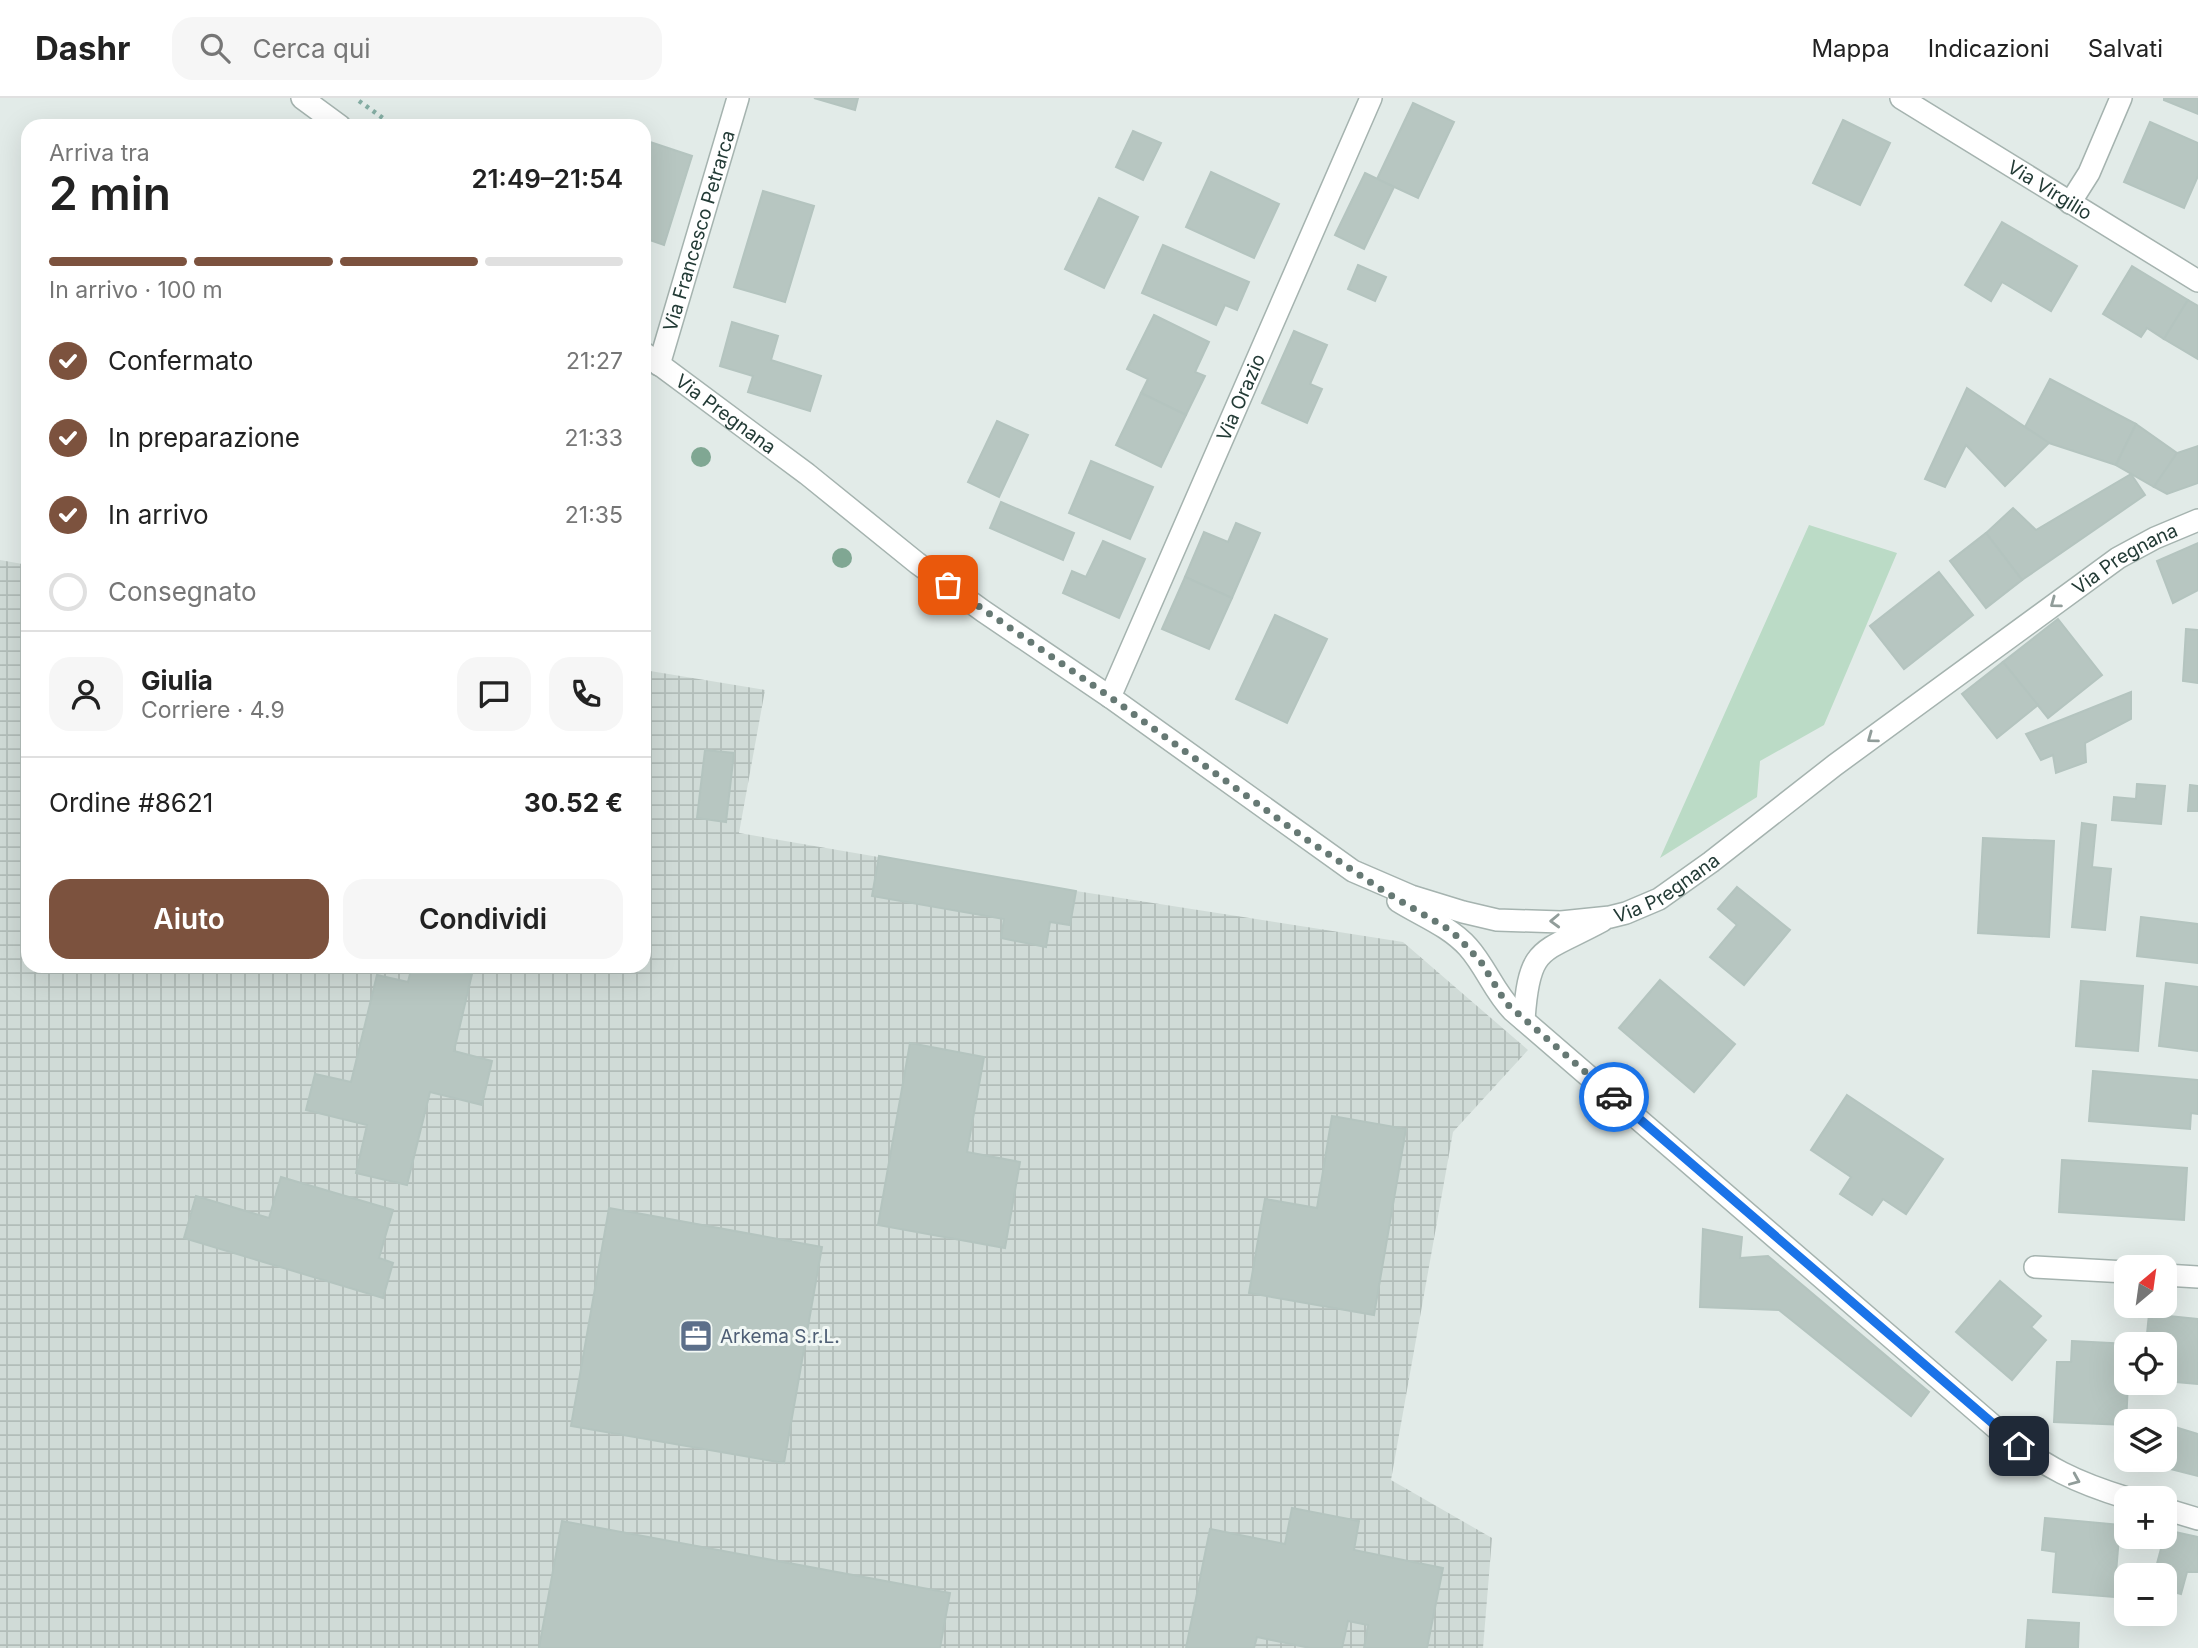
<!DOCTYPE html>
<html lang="it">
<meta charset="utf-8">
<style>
body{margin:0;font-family:Inter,sans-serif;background:#f6f6f6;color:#222;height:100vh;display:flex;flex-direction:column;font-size:26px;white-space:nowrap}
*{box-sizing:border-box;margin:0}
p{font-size:23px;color:#767676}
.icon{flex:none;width:38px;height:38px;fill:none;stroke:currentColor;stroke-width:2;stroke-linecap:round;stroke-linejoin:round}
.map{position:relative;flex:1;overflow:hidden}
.drawer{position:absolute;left:21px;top:21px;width:630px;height:854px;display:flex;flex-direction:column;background:#fff;border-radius:21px;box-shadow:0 7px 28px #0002}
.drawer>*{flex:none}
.needle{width:46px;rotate:29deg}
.fabs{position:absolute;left:2114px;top:1157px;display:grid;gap:14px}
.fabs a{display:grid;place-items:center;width:63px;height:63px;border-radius:14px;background:#fff;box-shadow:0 7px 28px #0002;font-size:35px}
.pin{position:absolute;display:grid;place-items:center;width:60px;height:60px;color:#fff;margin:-30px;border-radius:14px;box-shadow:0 4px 10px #0006}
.courier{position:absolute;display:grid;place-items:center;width:70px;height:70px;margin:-35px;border:5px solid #1a73e8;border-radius:50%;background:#fff;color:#222;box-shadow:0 2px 9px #0007}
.headline em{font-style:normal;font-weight:600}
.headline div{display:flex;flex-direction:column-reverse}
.headline{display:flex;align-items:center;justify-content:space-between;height:119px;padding:0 28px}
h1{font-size:46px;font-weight:600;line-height:52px}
.bar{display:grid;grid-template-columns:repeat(4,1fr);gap:10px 7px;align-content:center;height:84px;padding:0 28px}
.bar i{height:9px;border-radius:5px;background:#e0e0e0}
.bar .on{background:#7c523e}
.bar p{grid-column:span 4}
.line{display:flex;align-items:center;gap:18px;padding:0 28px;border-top:2px solid #e0e0e0}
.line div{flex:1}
.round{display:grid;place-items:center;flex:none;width:74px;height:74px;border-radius:21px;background:#f6f6f6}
ol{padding:0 28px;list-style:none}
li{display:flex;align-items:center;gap:21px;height:77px}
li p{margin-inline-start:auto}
li .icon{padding:7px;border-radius:50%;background:#7c523e;color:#fff;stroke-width:4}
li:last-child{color:#767676}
li i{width:38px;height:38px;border:4px solid #e0e0e0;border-radius:50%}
.action{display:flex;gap:14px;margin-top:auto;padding:14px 28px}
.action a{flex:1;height:80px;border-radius:21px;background:#7c523e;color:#fff;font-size:28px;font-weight:600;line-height:80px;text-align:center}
.action a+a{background:#f6f6f6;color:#222}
header{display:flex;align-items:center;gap:42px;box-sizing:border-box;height:98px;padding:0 35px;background:#fff;border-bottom:2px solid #e0e0e0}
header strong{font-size:33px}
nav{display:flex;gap:38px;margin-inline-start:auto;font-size:24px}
.search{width:490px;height:63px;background:#f6f6f6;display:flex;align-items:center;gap:18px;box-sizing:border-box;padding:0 24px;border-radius:21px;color:#767676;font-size:26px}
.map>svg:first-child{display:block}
</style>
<header>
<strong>Dashr</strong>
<div class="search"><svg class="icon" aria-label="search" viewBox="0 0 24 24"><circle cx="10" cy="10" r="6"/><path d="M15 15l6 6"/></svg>Cerca qui</div>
<nav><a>Mappa</a><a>Indicazioni</a><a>Salvati</a></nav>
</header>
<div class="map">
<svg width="2198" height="1550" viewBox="0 0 2198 1550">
<defs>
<pattern id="industrial-grid" width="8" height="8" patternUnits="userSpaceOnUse" patternTransform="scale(1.75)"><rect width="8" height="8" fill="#d0dbd7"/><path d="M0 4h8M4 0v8" fill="none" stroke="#b2bdb9"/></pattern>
</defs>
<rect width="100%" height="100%" fill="#e2ebe8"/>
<path fill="url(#industrial-grid)" d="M0,462L28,467V868H644V572L765,592L739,735L1076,793L1403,844L1528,952L1453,1034L1391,1382L1492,1440L1483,1550H0Z"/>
<path fill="#bbdbc6" d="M1809,427L1897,455L1824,627L1760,663L1757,699L1660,760Z"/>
<g fill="#b7c6c1" stroke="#b4c4bf" stroke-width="2">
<path d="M814,0H858L855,12Z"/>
<path d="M2164,0H2198V16L2164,2Z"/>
<path d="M1413,5L1454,24L1418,100L1377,81Z"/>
<path d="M1843,22L1890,45L1860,107L1813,85Z"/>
<path d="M2150,24L2198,45V78L2184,110L2124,84Z"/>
<path d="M1133,33L1161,45L1143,82L1116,69Z"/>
<path d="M644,42L692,58L664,147L644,140Z"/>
<path d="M1211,74L1279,106L1254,160L1186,129Z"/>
<path d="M1365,75L1394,89L1364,151L1335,137Z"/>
<path d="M763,93L814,108L785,204L734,189Z"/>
<path d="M1099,100L1138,119L1104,190L1065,171Z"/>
<path d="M2002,124L2077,168L2051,213L2002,184L1991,203L1965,187Z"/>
<path d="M1163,147L1249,184L1237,212L1225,207L1216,227L1142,195Z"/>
<path d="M1358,167L1386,179L1375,203L1348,191Z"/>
<path d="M2132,168L2188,202L2164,241L2147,230L2141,239L2103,216Z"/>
<path d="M2188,202L2198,208V261L2164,241Z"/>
<path d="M1154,217L1209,244L1195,274L1205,278L1186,317L1141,295L1148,281L1127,271Z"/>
<path d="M732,224L778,238L771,262L821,278L810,313L748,294L753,278L720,268Z"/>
<path d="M1294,233L1327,247L1310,286L1322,291L1307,325L1262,305Z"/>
<path d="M2050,281L2136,326L2116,367L2049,345L2025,329Z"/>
<path d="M1967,290L2049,345L2005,388L1966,347L1945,389L1925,381Z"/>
<path d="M1141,295L1186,317L1161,369L1116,347Z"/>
<path d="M997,323L1028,337L999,399L968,384Z"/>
<path d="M2136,326L2177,355L2154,389L2116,367Z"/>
<path d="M2198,348V385L2167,396L2154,389L2177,355Z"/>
<path d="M1091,363L1153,389L1130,441L1069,415Z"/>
<path d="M2131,376L2145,397L2022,482L1986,435L2013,410L2036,432Z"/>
<path d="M1001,404L1074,435L1063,462L990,430Z"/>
<path d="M1236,425L1260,435L1232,500L1185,479L1204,434L1228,444Z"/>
<path d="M1986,435L2022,482L1986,510L1950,463Z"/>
<path d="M1103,443L1145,461L1119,520L1063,495L1072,473L1086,479Z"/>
<path d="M2198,445V492L2173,505L2157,463Z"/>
<path d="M1939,474L1973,517L1904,571L1870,528Z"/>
<path d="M1185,479L1232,500L1209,551L1162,531Z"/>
<path d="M1275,517L1327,541L1287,625L1236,601Z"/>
<path d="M2058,521L2102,577L2048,620L2003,564Z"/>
<path d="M2186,531L2198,532V585L2183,583Z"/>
<path d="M2003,564L2038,607L1997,640L1962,596Z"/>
<path d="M2131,594V621L2085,645L2086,664L2056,675L2053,657L2041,662L2026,636Z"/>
<path d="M705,652L734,655L726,724L697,720Z"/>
<path d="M2137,686L2165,688L2161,726L2112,722L2114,699L2136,701Z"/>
<path d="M2190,687L2198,688V713H2188Z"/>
<path d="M2082,725L2096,727L2092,769L2111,771L2105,832L2072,829Z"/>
<path d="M1983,740L2054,743L2049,839L1978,835Z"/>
<path d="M879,758L1076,793L1070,827L1050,824L1046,849L1001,840L1004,821L872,798Z"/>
<path d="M1737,789L1790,832L1744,887L1710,859L1737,827L1718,811Z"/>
<path d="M2141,819L2198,826V865L2137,858Z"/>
<path d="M412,868H438L472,876L454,953L492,963L482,1007L430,994L407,1087L356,1075L367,1027L306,1012L315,976L351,984L377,877L408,884Z"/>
<path d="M1660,882L1735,946L1694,994L1619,930Z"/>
<path d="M2081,883L2143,888L2138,953L2076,948Z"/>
<path d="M2166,885L2198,889V953L2159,948Z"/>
<path d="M910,945L984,959L967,1054L1020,1064L1005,1150L878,1127Z"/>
<path d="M2093,973L2198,982V1016L2191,1015L2190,1031L2089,1023Z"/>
<path d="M1847,997L1943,1061L1906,1116L1883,1101L1872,1117L1840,1096L1851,1079L1811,1052Z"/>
<path d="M1332,1018L1406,1031L1374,1217L1249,1195L1265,1101L1317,1110Z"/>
<path d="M2062,1062L2187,1070L2184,1122L2059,1114Z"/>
<path d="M281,1079L393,1112L379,1160L393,1165L383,1200L184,1140L196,1098L269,1120Z"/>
<path d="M609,1110L822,1149L784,1365L571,1328Z"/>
<path d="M1703,1131L1742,1139L1740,1160L1768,1158L1929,1294L1911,1318L1779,1212L1700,1209Z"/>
<path d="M2000,1183L2041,1218L2031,1229L2046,1242L2012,1282L1956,1234Z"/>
<path d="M2149,1216L2198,1221V1286L2165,1283V1246H2146Z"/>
<path d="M2072,1243L2130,1246H2126V1284H2128L2126,1327L2054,1324L2057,1264H2071Z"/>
<path d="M2165,1326L2198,1336V1378L2135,1362H2165Z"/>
<path d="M1292,1410L1359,1423L1354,1452L1443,1470L1427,1550H1364L1368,1527L1348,1523L1342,1550H1310L1257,1539L1254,1550H1186L1210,1431L1285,1446Z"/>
<path d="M2045,1420L2120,1427L2114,1499L2053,1494L2056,1454L2042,1452Z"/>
<path d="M562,1423L950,1495L940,1550H539Z"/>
<path d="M2166,1432L2198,1439V1474H2187L2181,1496L2165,1492V1477H2154Z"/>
<path d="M2028,1522L2079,1525L2078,1550H2026Z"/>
</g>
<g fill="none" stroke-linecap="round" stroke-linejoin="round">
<defs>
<g id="minor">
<path d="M302,0L340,28"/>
<path id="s1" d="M1901,0L2198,183"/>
<path d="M2070,105L2089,75L2121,0"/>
<path id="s2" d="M644,255L807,376L917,465L983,513L1110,599L1353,773L1411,798L1463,814L1497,822L1561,824L1610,819L1626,815L1659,801L1711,764L1835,667L2118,460L2155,440L2198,422"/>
<path id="s3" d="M659,267L738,0"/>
<path id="s4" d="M1110,599L1371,0"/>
<path d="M1398,803C1422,818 1449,828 1468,849C1486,869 1494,894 1513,913L2004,1337C2047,1370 2075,1384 2127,1400"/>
<path d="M1524,922C1529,846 1541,856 1602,823"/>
<path d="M2035,1169L2126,1174"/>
<path d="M2165,1177L2198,1179"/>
<path d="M2165,1411L2198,1421"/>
</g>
</defs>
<use href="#minor" stroke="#a5b3af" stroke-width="24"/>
<path stroke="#84ada3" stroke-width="4.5" stroke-dasharray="3.5 5" stroke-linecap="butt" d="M359,3L394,28"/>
<use href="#minor" stroke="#fff" stroke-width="21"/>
</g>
<g fill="#80a793">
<circle cx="701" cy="359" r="10"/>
<circle cx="842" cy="460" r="10"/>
</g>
<defs><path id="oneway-chevron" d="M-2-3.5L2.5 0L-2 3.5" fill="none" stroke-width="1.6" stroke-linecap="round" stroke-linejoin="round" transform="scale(1.75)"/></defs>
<g stroke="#919d9a">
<use href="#oneway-chevron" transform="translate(2055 505) rotate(144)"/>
<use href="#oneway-chevron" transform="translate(1872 640) rotate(144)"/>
<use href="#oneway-chevron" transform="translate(1555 823) rotate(178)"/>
<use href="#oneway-chevron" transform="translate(2075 1382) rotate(23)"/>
</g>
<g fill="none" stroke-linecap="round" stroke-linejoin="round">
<path stroke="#667974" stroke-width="7" stroke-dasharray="0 12.6" d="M948,487L1110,599L1306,741L1385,794L1445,829L1458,839L1481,864L1506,905L1614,999"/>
<path stroke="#1a73e8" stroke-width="9" d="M1614,999L2019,1348"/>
</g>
<defs>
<symbol id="office-square" viewBox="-11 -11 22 22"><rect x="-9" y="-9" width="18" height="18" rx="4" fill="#5c6f8a" stroke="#f2f8f5"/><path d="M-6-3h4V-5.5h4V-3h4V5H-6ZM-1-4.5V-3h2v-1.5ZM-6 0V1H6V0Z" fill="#fff"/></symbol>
</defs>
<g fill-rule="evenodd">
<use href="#office-square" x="677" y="1219" width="38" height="38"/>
</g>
<g text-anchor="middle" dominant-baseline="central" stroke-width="6" stroke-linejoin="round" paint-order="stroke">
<g font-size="19" fill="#233b36" stroke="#f2f8f5">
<text stroke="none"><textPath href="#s1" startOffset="175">Via Virgilio</textPath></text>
<text stroke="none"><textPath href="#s3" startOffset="140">Via Francesco Petrarca</textPath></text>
<text stroke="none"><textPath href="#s4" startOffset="327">Via Orazio</textPath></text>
<text stroke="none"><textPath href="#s2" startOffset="102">Via Pregnana</textPath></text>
<text stroke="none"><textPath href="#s2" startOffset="1774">Via Pregnana</textPath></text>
<text stroke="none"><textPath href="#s2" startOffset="1208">Via Pregnana</textPath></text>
</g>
<g font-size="19" fill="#4e5e75" stroke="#f2f8f5" text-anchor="start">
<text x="720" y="1238">Arkema S.r.L.</text>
</g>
</g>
</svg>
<div class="fabs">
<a><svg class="needle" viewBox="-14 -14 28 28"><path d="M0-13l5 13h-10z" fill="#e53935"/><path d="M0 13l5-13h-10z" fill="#767676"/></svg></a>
<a><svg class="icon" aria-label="locate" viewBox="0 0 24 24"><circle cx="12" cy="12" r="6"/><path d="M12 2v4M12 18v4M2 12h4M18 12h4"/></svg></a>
<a><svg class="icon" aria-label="layers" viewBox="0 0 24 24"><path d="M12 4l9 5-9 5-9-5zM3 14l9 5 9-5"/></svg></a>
<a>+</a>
<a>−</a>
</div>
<div class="pin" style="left:948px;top:487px;background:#ea580c"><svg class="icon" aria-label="bag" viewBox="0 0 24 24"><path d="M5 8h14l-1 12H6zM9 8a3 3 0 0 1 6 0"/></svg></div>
<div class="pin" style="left:2019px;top:1348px;background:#1f2937"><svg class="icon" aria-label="home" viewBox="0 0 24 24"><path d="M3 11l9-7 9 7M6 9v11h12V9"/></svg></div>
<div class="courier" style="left:1614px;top:999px"><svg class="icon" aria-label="car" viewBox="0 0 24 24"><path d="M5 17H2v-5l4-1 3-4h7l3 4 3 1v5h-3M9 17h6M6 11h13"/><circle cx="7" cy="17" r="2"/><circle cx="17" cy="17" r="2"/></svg></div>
<section class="drawer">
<div class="headline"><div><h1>2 min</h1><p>Arriva tra</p></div><em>21:49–21:54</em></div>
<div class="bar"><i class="on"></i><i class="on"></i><i class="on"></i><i></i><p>In arrivo · 100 m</p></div>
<ol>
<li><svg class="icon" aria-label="check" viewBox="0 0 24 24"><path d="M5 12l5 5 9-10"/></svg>Confermato<p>21:27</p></li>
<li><svg class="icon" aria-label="check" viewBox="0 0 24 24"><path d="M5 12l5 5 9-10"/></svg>In preparazione<p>21:33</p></li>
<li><svg class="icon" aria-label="check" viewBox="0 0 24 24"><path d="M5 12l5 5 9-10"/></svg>In arrivo<p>21:35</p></li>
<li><i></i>Consegnato</li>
</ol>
<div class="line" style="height:126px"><a class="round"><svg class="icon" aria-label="person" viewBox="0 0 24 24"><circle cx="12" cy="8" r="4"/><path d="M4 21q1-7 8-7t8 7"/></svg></a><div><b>Giulia</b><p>Corriere · 4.9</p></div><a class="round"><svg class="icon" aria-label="chat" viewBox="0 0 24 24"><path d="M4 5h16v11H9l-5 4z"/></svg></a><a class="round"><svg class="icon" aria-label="phone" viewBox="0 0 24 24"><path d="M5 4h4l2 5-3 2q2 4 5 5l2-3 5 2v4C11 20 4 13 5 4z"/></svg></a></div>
<div class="line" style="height:91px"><div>Ordine #8621</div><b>30.52 €</b></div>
<div class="action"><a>Aiuto</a><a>Condividi</a></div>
</section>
</div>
